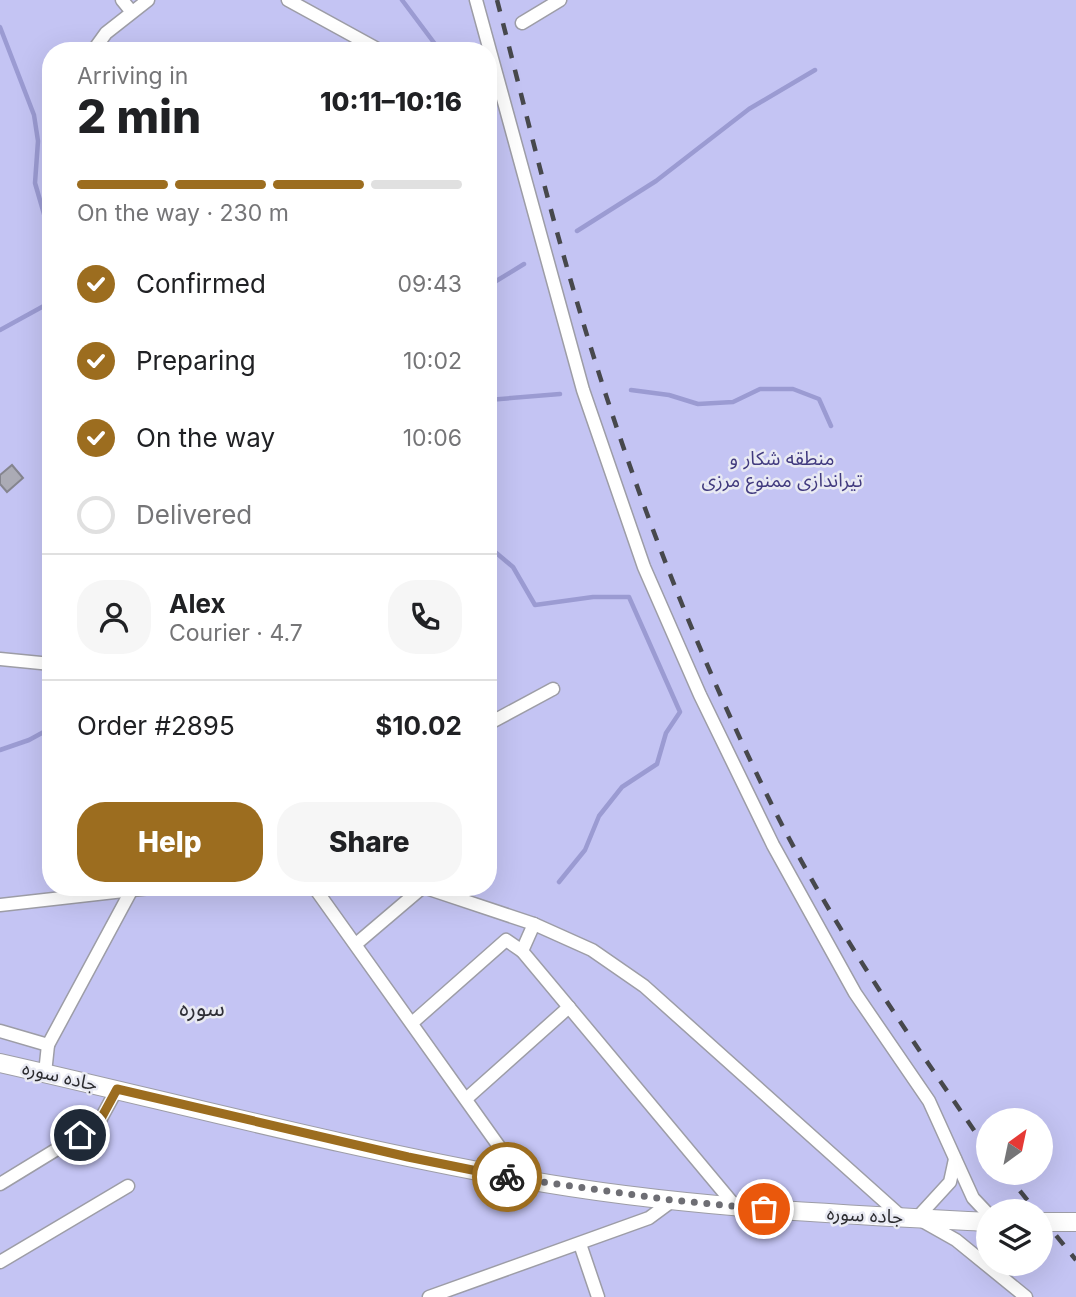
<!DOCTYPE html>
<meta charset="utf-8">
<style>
body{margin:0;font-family:Inter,"Noto Sans Arabic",sans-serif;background:#f6f6f6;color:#202124;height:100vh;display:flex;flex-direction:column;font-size:26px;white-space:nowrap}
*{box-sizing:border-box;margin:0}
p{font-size:23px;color:#757577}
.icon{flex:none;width:38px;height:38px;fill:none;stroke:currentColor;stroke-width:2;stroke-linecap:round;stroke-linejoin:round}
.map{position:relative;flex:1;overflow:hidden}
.drawer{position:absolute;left:42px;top:42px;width:455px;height:854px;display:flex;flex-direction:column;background:#fff;border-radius:28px;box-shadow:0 7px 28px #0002}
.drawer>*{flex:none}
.needle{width:46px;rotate:33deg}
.tools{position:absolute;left:976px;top:1108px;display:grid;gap:14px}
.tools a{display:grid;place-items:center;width:77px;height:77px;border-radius:50%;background:#fff;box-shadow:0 7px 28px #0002;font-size:35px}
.pin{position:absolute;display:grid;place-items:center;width:60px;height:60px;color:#fff;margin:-30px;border:4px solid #fff;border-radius:50%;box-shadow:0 2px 7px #0007}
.courier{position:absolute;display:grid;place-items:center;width:70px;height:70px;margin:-35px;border:5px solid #9c6d1f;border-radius:50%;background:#fff;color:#222;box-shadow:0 2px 9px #0007}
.headline em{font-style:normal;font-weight:800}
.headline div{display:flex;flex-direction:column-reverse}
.headline{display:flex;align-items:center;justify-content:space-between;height:119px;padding:0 35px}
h1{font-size:46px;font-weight:800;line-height:52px}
.bar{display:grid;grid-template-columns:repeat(4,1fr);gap:10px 7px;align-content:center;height:84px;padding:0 35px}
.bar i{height:9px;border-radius:5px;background:#e0e0e0}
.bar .active{background:#9c6d1f}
.bar p{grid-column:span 4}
.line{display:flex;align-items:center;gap:18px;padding:0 35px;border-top:2px solid #e0e0e0}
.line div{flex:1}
.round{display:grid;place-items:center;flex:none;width:74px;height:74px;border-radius:28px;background:#f6f6f6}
ol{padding:0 35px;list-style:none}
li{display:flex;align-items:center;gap:21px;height:77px}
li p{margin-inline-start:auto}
li .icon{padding:7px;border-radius:50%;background:#9c6d1f;color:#fff;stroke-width:4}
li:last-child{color:#757577}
li i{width:38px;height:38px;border:4px solid #e0e0e0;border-radius:50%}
.cta{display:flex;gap:14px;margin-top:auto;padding:14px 35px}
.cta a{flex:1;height:80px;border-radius:28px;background:#9c6d1f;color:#fff;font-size:28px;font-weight:800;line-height:80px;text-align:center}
.cta a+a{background:#f6f6f6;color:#202124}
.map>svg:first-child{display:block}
</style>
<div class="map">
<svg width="1076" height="1297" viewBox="0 0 1076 1297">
<rect width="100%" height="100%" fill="#e9eaf3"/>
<path fill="#c4c4f3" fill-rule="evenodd" d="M0,0H1076V1297H0ZM51,51H488V887H51ZM989,1120H1041V1172H989ZM989,1211H1041V1264H989Z"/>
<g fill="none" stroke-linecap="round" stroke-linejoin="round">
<g stroke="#9b9bd2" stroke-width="4.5">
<path d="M402,0L438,48"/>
<path d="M0,27L34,115L38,141L35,183L51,238"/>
<path d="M577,231L656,181L749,109L815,70"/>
<path d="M488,286L524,264"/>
<path d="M0,330L51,302"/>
<path d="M631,390L669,395L698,404L733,402L760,389H793L819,399L831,426"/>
<path d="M488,400L560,394"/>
<path d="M488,546L513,567L535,605L593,597H629L680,712L666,733L657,764L622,787L599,816L585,850L559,882"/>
<path d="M0,750L29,740L51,728"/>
</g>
</g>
<path fill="#ababb5" stroke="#85858e" stroke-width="2" d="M12,465L23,478L7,492L0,484V475Z"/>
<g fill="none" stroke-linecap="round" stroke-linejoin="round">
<defs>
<g id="minor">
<path d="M122,0L131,11"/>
<path d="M288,0L381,51"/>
<path d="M476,0L583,390L644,567L700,695L773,845L855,993L929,1101L973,1198L989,1215"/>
<path d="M522,23L560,0"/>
<path d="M93,51L106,33L148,0"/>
<path d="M0,659L51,664"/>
<path d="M488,724L553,689"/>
<path d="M314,887L523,1180"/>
<path d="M0,905L159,887"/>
<path d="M534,924L522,951L736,1207"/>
<path d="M356,944L423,887L534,924L592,950L644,986L903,1218"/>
<path d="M412,1023L506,940L522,951"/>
<path d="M0,1031L48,1045L131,891"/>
<path d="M45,1073L48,1045"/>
<path d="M466,1099L569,1007"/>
<path d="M955,1159L950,1182L917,1218L956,1240L1026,1297"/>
<path d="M0,1184L98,1124L117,1089"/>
<path d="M580,1244L598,1297"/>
<path d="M0,1262L128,1186"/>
<path d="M429,1297L649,1218L672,1201"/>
</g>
<g id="secondary">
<path d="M0,1063C173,1102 346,1148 521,1179C675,1207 832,1214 989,1222"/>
<path d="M1041,1222H1076"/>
</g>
</defs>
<use href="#minor" stroke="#9d9da6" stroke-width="15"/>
<use href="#secondary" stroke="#9d9da6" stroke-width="20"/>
<use href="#minor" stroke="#fff" stroke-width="12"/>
<use href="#secondary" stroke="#fff" stroke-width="18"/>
<g stroke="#47484c" stroke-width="4.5" stroke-dasharray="12 12" stroke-linecap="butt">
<path d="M497,0C520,88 541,177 566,264C618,447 684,626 768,797C829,922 910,1037 989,1152"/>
<path d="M1005,1172L1036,1211"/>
<path d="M1041,1217L1076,1260"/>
</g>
</g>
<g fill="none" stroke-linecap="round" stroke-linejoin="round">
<path stroke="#6e6e74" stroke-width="7" stroke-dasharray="0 12.6" d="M507,1177L671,1200L764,1209"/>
<path stroke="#9c6d1f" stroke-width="9" d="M80,1135L98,1124L117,1089L408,1157L507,1177"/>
</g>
<g text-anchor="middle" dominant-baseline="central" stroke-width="5" stroke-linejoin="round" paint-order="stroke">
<g font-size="19" fill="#413a7e" stroke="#e9eaf3">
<text x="782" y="458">منطقه شکار و<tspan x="782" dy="22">تیراندازی ممنوع مرزی</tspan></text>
</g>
<g font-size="19" fill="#2b2b2f" stroke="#e9eaf3">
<text transform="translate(60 1076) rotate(13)">جاده سوره</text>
<text transform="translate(865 1215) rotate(3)">جاده سوره</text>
</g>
<g font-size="23" fill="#2f2f37" stroke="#e9eaf3">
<text x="202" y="1008">سوره</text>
</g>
</g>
</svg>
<div class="tools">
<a><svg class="needle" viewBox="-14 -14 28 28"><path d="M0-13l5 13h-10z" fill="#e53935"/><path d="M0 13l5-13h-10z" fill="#757577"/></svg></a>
<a><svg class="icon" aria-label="layers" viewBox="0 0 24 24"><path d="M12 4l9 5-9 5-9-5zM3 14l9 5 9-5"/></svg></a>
</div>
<div class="pin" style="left:764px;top:1209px;background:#ea580c"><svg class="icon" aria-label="bag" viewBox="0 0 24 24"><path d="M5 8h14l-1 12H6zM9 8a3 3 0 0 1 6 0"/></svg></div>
<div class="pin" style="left:80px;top:1135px;background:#1f2937"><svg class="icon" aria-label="home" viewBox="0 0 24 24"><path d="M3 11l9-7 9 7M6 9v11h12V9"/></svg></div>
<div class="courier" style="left:507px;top:1177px"><svg class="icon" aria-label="bike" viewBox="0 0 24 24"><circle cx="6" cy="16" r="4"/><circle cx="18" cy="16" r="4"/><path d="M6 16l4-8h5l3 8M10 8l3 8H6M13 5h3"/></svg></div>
<section class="drawer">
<div class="headline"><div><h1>2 min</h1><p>Arriving in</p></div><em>10:11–10:16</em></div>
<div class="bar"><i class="active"></i><i class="active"></i><i class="active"></i><i></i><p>On the way · 230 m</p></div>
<ol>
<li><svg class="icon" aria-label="check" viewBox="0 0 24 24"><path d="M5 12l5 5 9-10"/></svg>Confirmed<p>09:43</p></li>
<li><svg class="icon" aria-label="check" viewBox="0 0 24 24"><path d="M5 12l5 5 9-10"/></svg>Preparing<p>10:02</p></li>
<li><svg class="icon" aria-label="check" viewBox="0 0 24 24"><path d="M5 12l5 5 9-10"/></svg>On the way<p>10:06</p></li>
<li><i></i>Delivered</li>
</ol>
<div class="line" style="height:126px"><a class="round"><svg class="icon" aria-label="person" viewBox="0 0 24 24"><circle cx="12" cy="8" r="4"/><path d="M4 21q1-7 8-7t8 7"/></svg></a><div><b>Alex</b><p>Courier · 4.7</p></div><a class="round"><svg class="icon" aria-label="phone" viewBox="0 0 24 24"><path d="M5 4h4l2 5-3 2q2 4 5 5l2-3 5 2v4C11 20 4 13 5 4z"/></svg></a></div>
<div class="line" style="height:91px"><div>Order #2895</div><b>$10.02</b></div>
<div class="cta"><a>Help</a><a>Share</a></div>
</section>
</div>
